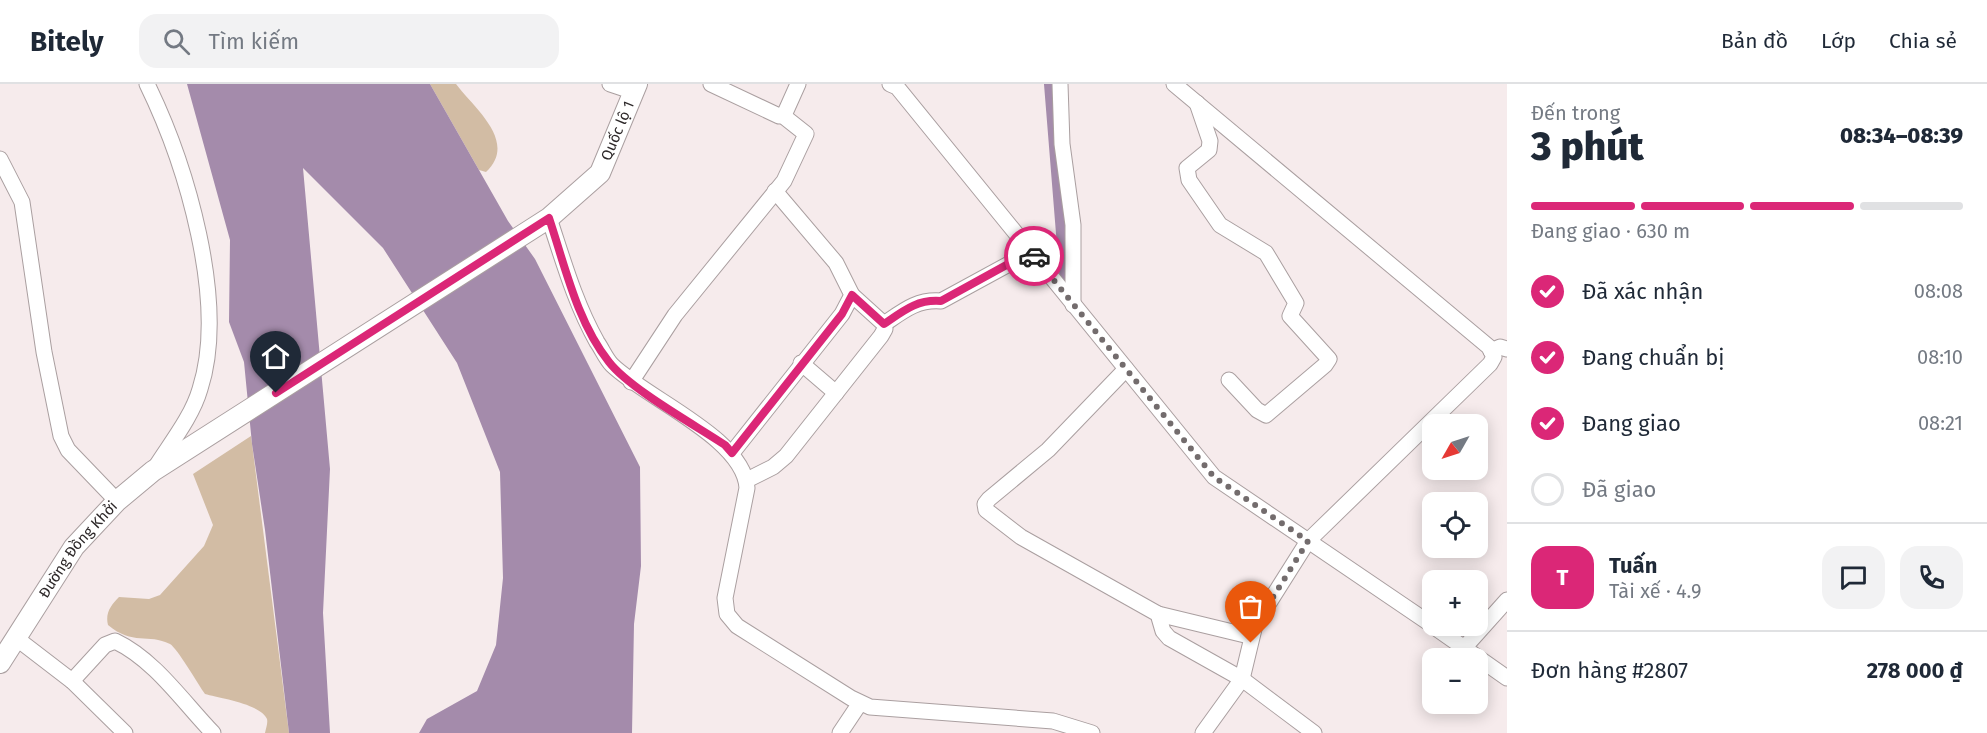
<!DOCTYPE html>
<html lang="vi">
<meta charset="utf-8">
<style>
body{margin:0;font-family:"Fira Sans",sans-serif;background:#f2f2f3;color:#1f2937;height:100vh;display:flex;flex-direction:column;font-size:22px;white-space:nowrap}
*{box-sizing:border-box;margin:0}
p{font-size:20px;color:#747a83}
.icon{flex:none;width:33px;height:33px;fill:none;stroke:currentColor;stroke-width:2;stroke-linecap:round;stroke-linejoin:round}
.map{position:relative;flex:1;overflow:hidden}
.panel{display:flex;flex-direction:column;background:#fff;width:480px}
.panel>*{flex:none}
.needle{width:39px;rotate:231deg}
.buttons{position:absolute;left:1422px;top:330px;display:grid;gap:12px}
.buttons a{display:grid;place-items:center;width:66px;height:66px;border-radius:12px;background:#fff;box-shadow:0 3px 15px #0003;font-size:30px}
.pin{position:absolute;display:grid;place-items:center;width:51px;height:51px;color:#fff;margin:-62px -26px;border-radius:50% 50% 50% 0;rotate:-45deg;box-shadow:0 0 6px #0007}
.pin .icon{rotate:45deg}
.courier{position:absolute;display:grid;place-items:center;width:60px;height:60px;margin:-30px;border:4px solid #db2777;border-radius:50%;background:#fff;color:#222;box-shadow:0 2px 8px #0007}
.summary em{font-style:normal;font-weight:800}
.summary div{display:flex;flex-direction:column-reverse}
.summary{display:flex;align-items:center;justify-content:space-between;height:102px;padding:0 24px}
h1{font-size:39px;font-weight:800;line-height:45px}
.bar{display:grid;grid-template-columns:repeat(4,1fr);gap:9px 6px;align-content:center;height:72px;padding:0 24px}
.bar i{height:8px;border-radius:4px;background:#e0e1e3}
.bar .active{background:#db2777}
.bar p{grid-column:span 4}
.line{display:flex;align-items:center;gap:15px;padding:0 24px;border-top:2px solid #e0e1e3}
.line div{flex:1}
.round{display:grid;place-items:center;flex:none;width:63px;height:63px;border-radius:18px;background:#f2f2f3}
ol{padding:0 24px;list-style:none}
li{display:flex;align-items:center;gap:18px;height:66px}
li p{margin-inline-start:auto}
li .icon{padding:6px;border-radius:50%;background:#db2777;color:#fff;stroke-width:4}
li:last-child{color:#747a83}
li i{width:33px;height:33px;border:3px solid #e0e1e3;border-radius:50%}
header{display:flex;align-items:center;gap:36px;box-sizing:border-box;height:84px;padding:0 30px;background:#fff;border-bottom:2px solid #e0e1e3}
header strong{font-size:28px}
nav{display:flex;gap:33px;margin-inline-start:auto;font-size:21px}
.search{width:420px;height:54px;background:#f2f2f3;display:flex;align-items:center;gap:15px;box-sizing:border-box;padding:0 21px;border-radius:18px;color:#747a83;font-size:22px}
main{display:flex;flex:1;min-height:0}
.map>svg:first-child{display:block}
</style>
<header>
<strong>Bitely</strong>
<div class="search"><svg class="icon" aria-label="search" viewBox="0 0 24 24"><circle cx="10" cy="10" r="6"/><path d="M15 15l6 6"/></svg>Tìm kiếm</div>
<nav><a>Bản đồ</a><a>Lớp</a><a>Chia sẻ</a></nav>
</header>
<main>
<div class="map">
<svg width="1507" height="649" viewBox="0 0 1507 649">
<rect width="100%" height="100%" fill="#f6ebec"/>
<g fill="#d2bca4">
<path d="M430,0H456C475,25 518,58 486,88L479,86Z"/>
<path d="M251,352L289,649H265C266,644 268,639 267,635C261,620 219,614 205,610C198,600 177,564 170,560C148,549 133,562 108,541C105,529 111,521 119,513L149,515L160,511L204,462L213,441L193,390Z"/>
</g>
<path fill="#a48bab" d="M187,0H430L508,137L535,175L640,383L641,482L634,540L632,649H419L427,635L477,607L496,561L503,494L500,388L457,279L383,164L303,84L330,385L323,529L330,649H289L265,446L252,360L244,278L229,238L230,156Z"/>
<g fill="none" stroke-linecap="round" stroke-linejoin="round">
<path stroke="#a48bab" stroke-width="12" d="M1050,0L1066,199"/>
<defs>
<g id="minor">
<path d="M147,0C186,80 228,218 200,305C192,333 170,360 155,384"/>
<path d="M610,0L634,8"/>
<path d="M711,0L779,32L785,29L798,0"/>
<path d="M890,0L897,3L1214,393L1432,541"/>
<path d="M1060,0L1062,60L1073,141V221"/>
<path d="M1174,0L1489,263L1494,273L1490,280L1308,457L1255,541L1242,595L1203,649"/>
<path d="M1197,19L1210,57L1209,66L1187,84L1189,96L1220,141L1266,169L1296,219L1290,232L1329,275L1325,281L1266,331L1257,326L1229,296"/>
<path d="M0,75L22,118L44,268L61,352L68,366L117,417"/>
<path d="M549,134C563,176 575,219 597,258C602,265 606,275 612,281C647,315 744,354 747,404L725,514L727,530L737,542L851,614L870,623L1053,637L1092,649"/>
<path d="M884,240C903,227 917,215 941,217L1031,168"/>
<path d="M1491,267L1500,263L1507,265"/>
<path d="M801,279L836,309"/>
<path d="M1126,285L1048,366L989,415L985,420L986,426L1021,453L1158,530L1163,547L1169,554L1242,595L1314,649"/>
<path d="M631,298L675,231L784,97L806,50L782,31"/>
<path d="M732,369L842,230L852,211L836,179L775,107"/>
<path d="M747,396L773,383L786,372L881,252L885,245L884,240L852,211"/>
<path d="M1158,530L1245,551L1252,537"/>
<path d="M1433,542L1507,594"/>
<path d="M16,554L72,597L125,649"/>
<path d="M1464,564L1507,516"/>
<path d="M72,597L105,561L115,557C155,576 183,618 213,649"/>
<path d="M840,649L860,619"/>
</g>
<g id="major">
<path id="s1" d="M0,579L74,463L117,417L153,387L549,134L600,89L637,0"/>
</g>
</defs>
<use href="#minor" stroke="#aa9fa0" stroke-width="17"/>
<use href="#major" stroke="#aa9fa0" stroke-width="22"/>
<use href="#minor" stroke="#fff" stroke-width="15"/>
<use href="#major" stroke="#fff" stroke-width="20"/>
</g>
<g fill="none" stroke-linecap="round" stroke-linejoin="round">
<path stroke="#736c6d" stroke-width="6" stroke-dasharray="0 10.8" d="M1034,172L1214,393L1308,457L1255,542L1251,559"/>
<path stroke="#db2777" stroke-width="8" d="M276,309L549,134C565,182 577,238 609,278C630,305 695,341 725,361L732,369L842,230L852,211L884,240C903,227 917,215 941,217L1030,168L1034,172"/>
</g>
<g text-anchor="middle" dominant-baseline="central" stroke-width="6" stroke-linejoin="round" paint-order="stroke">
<g font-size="15" fill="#2d2829" stroke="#f6ebec">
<text stroke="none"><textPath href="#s1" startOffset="831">Quốc lộ 1</textPath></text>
<text stroke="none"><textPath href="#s1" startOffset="138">Đường Đồng Khởi</textPath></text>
</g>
</g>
</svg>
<div class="buttons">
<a><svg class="needle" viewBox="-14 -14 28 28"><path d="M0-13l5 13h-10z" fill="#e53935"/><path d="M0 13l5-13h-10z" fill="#747a83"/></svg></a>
<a><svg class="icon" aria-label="locate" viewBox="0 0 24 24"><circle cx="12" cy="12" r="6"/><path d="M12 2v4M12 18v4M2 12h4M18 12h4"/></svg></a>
<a>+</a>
<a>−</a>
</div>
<div class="pin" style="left:1251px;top:559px;background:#ea580c"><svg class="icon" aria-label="bag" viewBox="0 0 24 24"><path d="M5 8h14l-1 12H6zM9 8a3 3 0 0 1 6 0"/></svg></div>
<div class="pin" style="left:276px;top:309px;background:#1f2937"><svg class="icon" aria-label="home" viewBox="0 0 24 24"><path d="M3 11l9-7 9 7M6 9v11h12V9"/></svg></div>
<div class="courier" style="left:1034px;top:172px"><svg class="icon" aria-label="car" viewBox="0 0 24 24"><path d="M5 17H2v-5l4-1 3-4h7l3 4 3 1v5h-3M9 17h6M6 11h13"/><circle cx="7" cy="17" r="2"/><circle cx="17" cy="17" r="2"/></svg></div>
</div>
<section class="panel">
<div class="summary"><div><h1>3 phút</h1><p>Đến trong</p></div><em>08:34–08:39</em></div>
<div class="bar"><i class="active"></i><i class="active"></i><i class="active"></i><i></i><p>Đang giao · 630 m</p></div>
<ol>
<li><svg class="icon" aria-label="check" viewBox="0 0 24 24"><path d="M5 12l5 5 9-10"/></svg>Đã xác nhận<p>08:08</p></li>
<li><svg class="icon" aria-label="check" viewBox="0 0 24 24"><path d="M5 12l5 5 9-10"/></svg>Đang chuẩn bị<p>08:10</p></li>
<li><svg class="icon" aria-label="check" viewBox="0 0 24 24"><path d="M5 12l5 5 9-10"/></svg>Đang giao<p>08:21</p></li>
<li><i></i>Đã giao</li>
</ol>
<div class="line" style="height:108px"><b class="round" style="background:#db2777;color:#fff">T</b><div><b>Tuấn</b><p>Tài xế · 4.9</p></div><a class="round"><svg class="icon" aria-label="chat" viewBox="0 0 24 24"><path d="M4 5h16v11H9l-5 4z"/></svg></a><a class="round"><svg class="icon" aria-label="phone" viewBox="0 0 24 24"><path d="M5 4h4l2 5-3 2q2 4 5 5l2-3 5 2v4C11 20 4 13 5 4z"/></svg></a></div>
<div class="line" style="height:78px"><div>Đơn hàng #2807</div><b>278 000 ₫</b></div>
</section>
</main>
